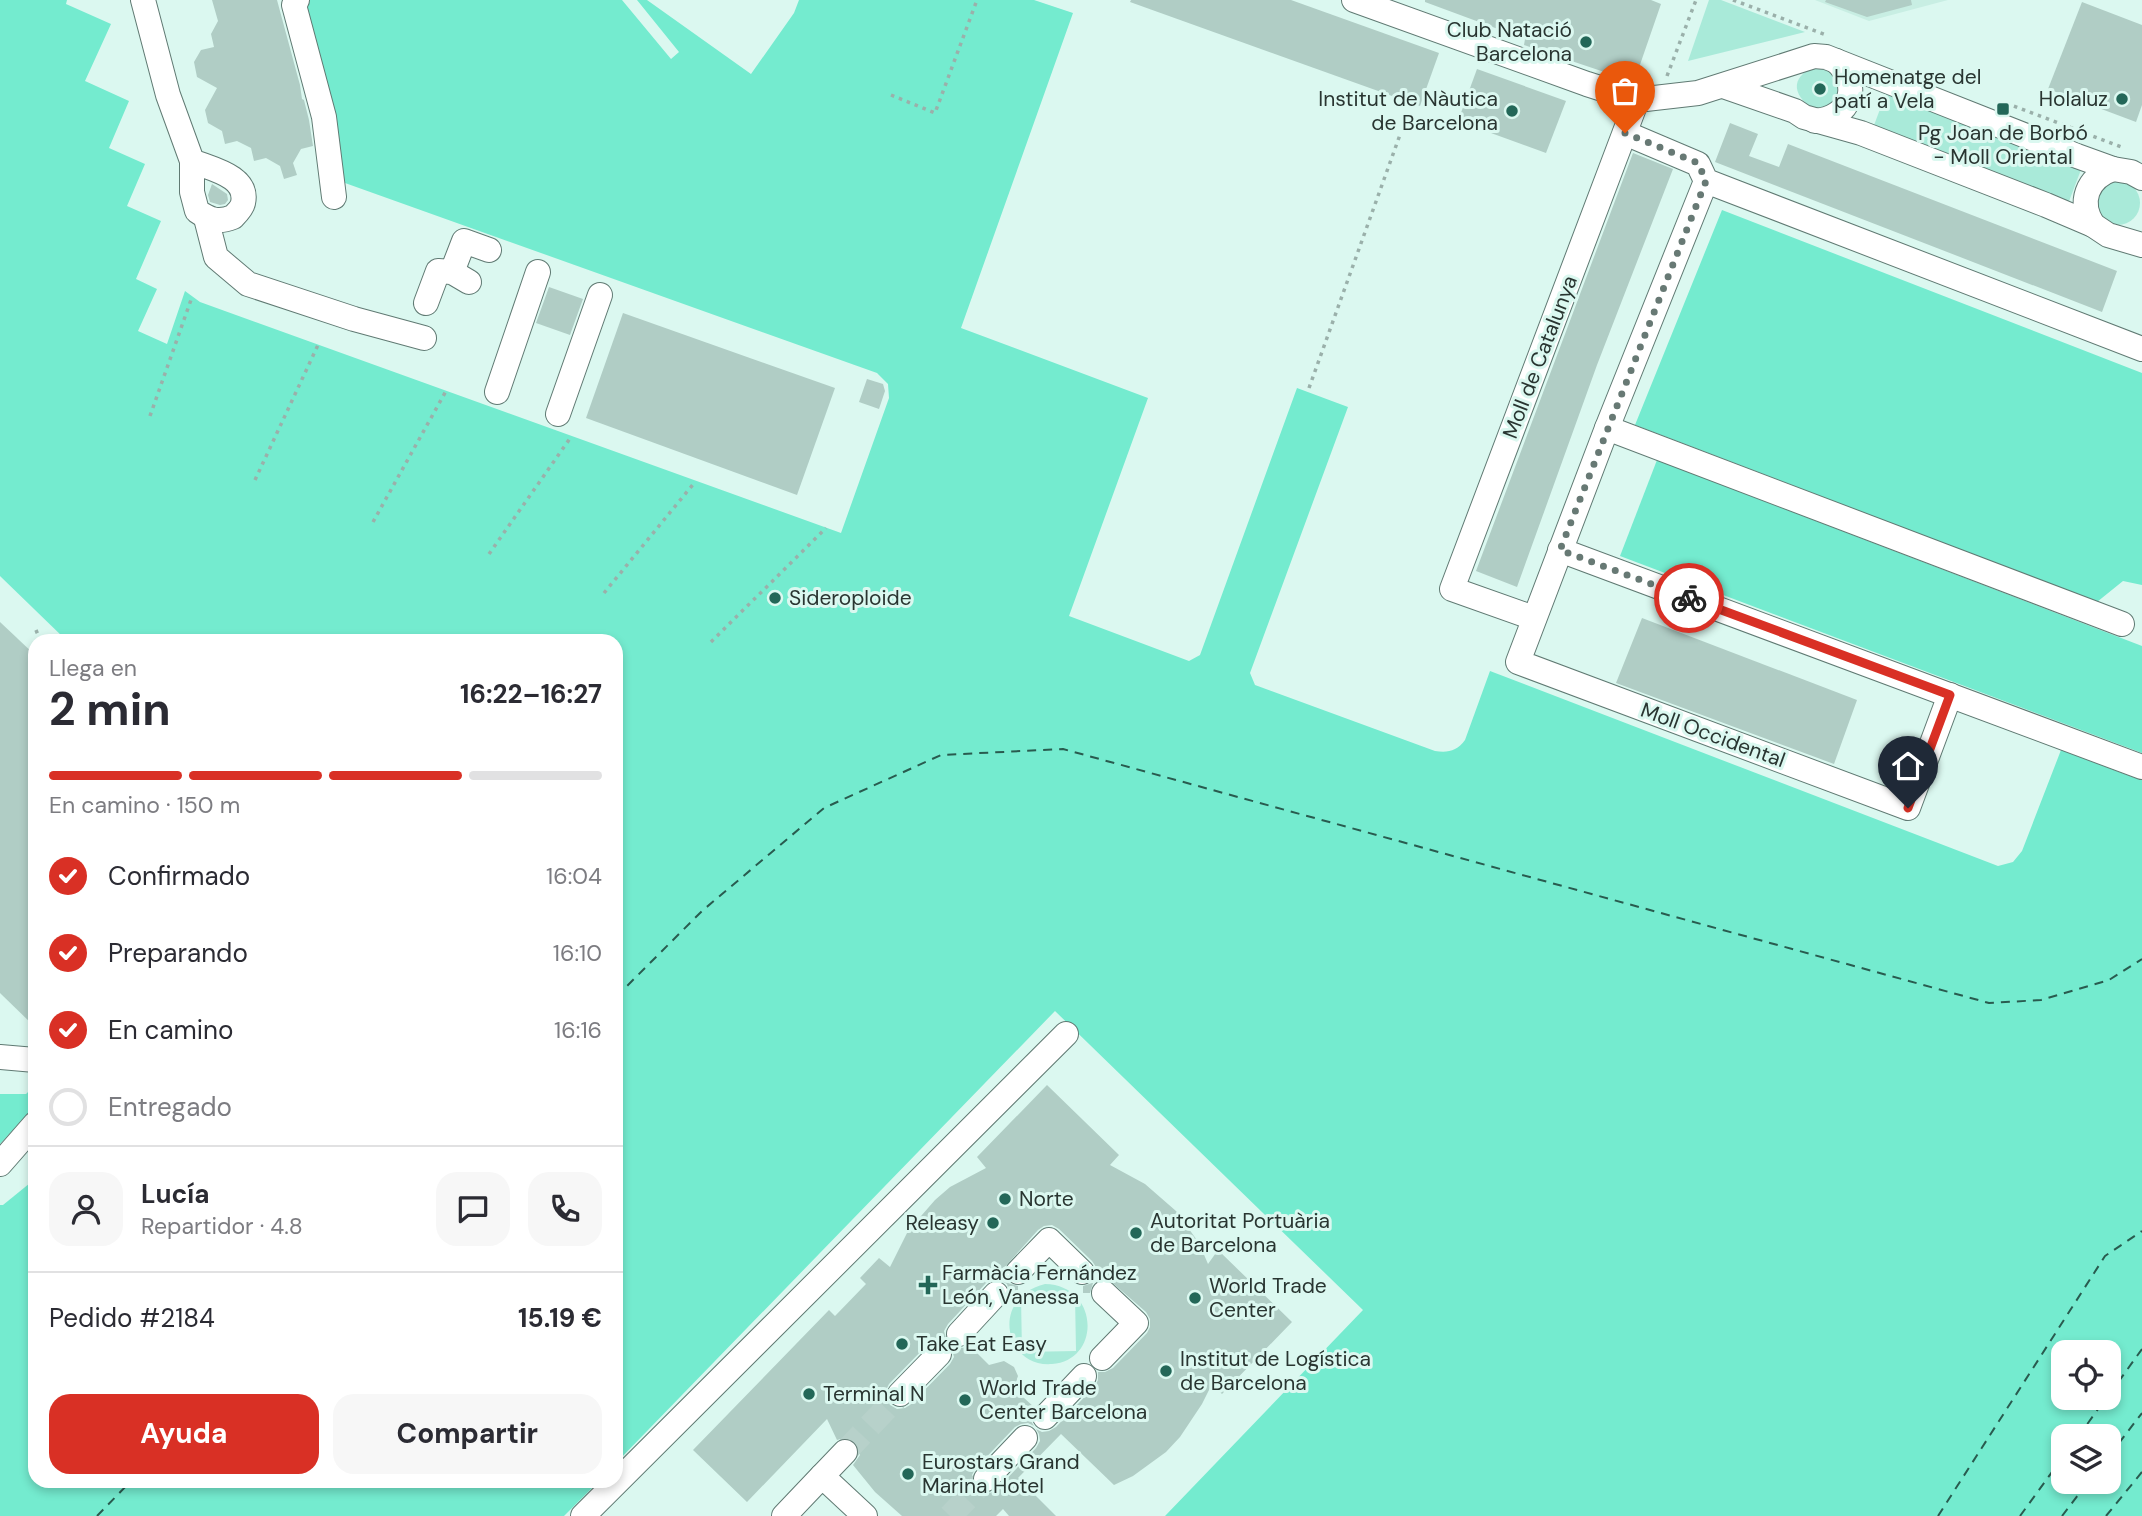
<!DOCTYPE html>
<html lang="es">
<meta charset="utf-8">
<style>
body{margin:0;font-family:"DM Sans",sans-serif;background:#f7f7f7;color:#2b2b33;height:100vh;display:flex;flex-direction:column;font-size:26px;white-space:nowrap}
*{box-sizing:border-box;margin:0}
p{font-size:23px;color:#7c7c81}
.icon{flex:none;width:38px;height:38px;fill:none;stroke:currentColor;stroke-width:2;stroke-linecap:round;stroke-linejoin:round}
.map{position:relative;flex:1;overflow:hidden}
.drawer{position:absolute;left:28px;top:634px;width:595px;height:854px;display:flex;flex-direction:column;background:#fff;border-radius:21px;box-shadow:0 4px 10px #0003}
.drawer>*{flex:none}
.fabs{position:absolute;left:2051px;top:1340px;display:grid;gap:14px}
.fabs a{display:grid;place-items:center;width:70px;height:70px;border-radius:14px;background:#fff;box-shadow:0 4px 10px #0003;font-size:35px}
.pin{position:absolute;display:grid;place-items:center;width:60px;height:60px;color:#fff;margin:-72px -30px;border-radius:50% 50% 50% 0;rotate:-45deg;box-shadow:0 0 7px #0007}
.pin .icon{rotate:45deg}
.courier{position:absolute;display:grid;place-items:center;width:70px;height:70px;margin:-35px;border:5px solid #d93025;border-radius:50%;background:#fff;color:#222;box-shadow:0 2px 9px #0007}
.head em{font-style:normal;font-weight:700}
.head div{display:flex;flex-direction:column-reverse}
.head{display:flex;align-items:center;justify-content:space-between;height:119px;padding:0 21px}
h1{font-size:46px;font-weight:700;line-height:52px}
.bar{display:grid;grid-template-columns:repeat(4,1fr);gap:10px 7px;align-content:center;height:84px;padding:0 21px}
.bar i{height:9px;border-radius:5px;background:#e1e1e2}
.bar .on{background:#d93025}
.bar p{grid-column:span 4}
.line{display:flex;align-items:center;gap:18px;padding:0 21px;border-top:2px solid #e1e1e2}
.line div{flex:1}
.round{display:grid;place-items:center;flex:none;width:74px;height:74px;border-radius:21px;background:#f7f7f7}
ol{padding:0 21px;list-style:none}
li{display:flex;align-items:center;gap:21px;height:77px}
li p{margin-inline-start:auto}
li .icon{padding:7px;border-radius:50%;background:#d93025;color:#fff;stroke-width:4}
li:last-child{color:#7c7c81}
li i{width:38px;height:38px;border:4px solid #e1e1e2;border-radius:50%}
.cta{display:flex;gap:14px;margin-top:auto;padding:14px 21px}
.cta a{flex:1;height:80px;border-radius:21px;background:#d93025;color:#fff;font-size:28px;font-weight:700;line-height:80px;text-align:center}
.cta a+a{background:#f7f7f7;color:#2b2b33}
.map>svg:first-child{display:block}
</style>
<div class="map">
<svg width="2142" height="1516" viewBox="0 0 2142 1516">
<rect width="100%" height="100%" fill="#dbf8f0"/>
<path fill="#c8eee3" d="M1815,0H1948L1869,21Z"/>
<g fill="#a9ead9" fill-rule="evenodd">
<path d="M1709,0H1721L1805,32L1688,61Z"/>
<path d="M1820,65L1839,75L1837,102L1815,110C1789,94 1791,74 1820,65Z"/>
<path d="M1886,93L2082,167L2068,204L1873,128Z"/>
<circle cx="2118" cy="203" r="22"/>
<path d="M1045,1284C1099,1285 1102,1360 1052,1364C1005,1368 989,1298 1045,1284ZM1075,1296L1076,1351L1022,1352L1021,1297Z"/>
</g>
<g fill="#74ebcf" fill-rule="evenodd">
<path d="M0,0H67L66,4L111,24L85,81L129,101L109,148L145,164L127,206L161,221L136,279L157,289L138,331L167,344L185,291L200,302L841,533L889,398L888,384L877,373L345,183L300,6L304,0H622L671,59L679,52L637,0H647L751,74L794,13L799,0H1034L1073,13L961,328L1148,398L1069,616L1189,661L1200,655L1297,388L1348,407L1250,673L1255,685L1435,751C1448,753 1457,751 1465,740L1490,671L1998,866L2013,862L2022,851L2061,750L2135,778L2137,775L2142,777V1516H1165L1363,1310L1055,1011L616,1463V640H66L0,576ZM2063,1353H2109V1398H2063ZM2063,1437H2109V1482H2063Z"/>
<path d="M1722,210L2142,373V585L2123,581L2097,602L1635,425Z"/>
<path d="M1657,460L2142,646V753L1620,556Z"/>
<path d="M35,1085V1480L599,1481L564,1516H0V1094H26Z"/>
</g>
<path fill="#dbf8f0" d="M35,1106V1179L3,1205H0V1144Z"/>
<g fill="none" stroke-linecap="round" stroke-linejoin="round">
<g stroke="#295b4f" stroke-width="2" stroke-dasharray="9 7" stroke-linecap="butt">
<path d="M616,997L702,911L824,808L941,755L1063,749L1989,1003L2041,1000L2109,980L2142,959"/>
<path d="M2109,1395L2142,1349"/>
<path d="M2078,1437L2106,1398"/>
<path d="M2109,1456L2142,1413"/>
<path d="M97,1516L132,1480"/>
<path d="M1938,1516L2105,1256L2142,1231"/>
<path d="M2020,1516L2063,1457"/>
<path d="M2062,1516L2088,1482"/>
<path d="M2106,1516L2142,1472"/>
</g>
</g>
<g fill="#b0cdc5" fill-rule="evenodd">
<path d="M212,0H277L300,85L302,99L304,100L309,120L313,146L301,149L293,163L297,175L284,179L280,166L266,158L254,161L251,148L237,141L225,144L222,131L208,123L205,110L217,88L197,77L194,62L201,50L214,47L211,34L218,21Z"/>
<path d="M1131,0H1291L1439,53L1420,106L1130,2Z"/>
<path d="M1425,0H1651L1661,4L1634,82L1524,45L1525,39L1425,2Z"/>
<path d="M1826,0H1911L1912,5L1867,17L1825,2Z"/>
<path d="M2082,2L2142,25V105L2136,122L2048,89Z"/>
<path d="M1477,69L1566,101L1546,153L1458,121Z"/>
<path d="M1730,123L1758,134L1749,156L1779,167L1788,144L2117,271L2102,312L1715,162Z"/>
<path d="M1633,153L1673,169L1597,365L1517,587L1476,571Z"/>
<path d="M212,184L227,194L228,200L225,204L220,205L210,202L208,195Z"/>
<path d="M549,287L583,299L570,335L536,323Z"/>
<path d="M623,313L835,388L797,495L586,418Z"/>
<path d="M867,379L883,384L885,391L879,409L859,402Z"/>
<path d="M1642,618L1857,700L1834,764L1616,683Z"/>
<path d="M0,622L35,655V1027L0,993Z"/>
<path d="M1047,1085L1119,1155L1110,1165L1145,1184L1176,1211L1199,1243L1208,1264L1218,1250L1292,1322L1222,1394L1212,1384L1202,1404L1180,1437L1166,1452L1133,1476L1114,1485L1061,1434L1018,1478L1056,1516H1009L1003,1509L996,1516H902L875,1492L853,1465L860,1455L859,1449L856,1442L848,1437L837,1440L827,1419L747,1502L693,1450L829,1310L835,1316L866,1284L860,1278L879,1258L890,1267L908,1231L935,1200L950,1187L986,1168L977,1157ZM1052,1225L1059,1229L1092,1261L1096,1267V1276L1092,1283L1083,1286V1293H1090L1093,1283L1099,1279H1108L1146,1312L1150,1319V1327L1147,1333L1113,1368L1105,1372H1098V1380L1095,1386L1056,1427L1049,1431L1042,1432L1036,1429L1039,1434L1040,1441L1036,1448L997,1489L990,1493H982L975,1489L972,1483V1475L975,1469L1015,1427L1021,1424L1028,1423L1034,1426L1031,1421L1030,1414L1034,1407L1014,1389L1018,1376L1014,1367L1004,1361L989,1365L969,1345L963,1348L951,1346L954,1357L950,1364L910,1405L905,1408L897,1409L890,1405L886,1397V1390L889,1384L929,1343L936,1340L947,1342L944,1331L948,1324L986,1283L992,1280H1000L1007,1284L1010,1294H1018V1286L1008,1283L1004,1277V1268L1038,1230L1044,1226Z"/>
</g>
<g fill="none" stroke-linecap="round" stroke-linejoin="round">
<g stroke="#b7d1ca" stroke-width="24" stroke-dasharray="24 12" stroke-linecap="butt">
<path d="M845,1452L900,1394"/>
<path d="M950,1516L986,1479"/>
</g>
<defs>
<g id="minor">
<path d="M143,0L168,95L192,161V192L197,211C210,220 218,223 233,217C236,214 242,208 243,203C249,176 211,169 192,161"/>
<path d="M297,0L294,5L324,117L334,197"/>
<path d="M1354,0L1587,84L1637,100L1698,93L1814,56L1826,57L2077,156L2113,169L2131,172L2142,178"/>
<path d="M1723,86L1795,111L1804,117L1861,133L2046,205L2093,225L2108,235L2142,245"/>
<path d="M1815,121C1851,118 1862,85 1836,61"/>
<path d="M1625,133L1698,164L1706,181L2142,349"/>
<path d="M1706,181L1607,428L1518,662L1908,808L1950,695"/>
<path d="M206,218L216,257L248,284L354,319L424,338"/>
<path d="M2093,225C2078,202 2087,178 2113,169"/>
<path d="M452,272L464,241L489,250"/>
<path d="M426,303L438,271L452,272L469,282"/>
<path d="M497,392L538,272"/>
<path d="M558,414L600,295"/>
<path d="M1607,428L2122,624"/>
<path d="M1560,550L2142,767"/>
<path d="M1534,618L1452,589L1637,100"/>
<path d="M0,1057L35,1060"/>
<path d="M0,1164L35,1124"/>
<path d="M1018,1272L1049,1240L1082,1272"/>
<path d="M959,1334L996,1294"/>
<path d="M1102,1358L1136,1323L1104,1293"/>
<path d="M900,1394L939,1354"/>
<path d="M1045,1417L1084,1376"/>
<path d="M822,1476L845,1452"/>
<path d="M986,1479L1025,1438"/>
<path d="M583,1516L1066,1034"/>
<path d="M784,1516L822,1476L865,1516"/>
</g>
</defs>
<use href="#minor" stroke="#607a73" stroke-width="26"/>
<g stroke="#9ab0aa" stroke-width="3.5" stroke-dasharray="3.5 5" stroke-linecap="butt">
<path d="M1733,0L1826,35"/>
<path d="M1667,76L1696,0"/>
<path d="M891,95L935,113L977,0"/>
<path d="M2006,103L2124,148"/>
<path d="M1309,388L1401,132"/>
<path d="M150,416L192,297"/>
<path d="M255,480L318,345"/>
<path d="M373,522L446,391"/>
<path d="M489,554L571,437"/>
<path d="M604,593L695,482"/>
<path d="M36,630L40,640"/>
<path d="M711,642L826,528"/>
</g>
<use href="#minor" stroke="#fff" stroke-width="24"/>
</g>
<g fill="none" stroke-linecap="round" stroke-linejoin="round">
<path stroke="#677974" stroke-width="7" stroke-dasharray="0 12.6" d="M1625,133L1698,163L1706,181L1560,550L1689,598"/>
<path stroke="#d93025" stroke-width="9" d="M1689,598L1950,695L1908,808"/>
</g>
<g fill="#236758" stroke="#dbf8f0" stroke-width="2.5">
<circle cx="1586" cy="42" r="7"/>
<circle cx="1820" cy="89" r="7"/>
<circle cx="2122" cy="99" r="7"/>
<rect x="1996" y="102" width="14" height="14" rx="3.5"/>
<circle cx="1512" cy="111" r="7"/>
<circle cx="775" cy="598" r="7"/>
<circle cx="1005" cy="1199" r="7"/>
<circle cx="993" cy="1223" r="7"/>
<circle cx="1136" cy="1233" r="7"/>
<path d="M924.5 1274.5h7v7h7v7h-7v7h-7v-7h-7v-7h7z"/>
<circle cx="1195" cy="1298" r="7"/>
<circle cx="902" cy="1344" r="7"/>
<circle cx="1166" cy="1371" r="7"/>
<circle cx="809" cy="1394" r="7"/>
<circle cx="965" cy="1400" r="7"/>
<circle cx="908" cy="1474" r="7"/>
</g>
<g text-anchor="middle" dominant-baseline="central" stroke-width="6" stroke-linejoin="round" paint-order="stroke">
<g font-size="21" fill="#293531" stroke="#dbf8f0" text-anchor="start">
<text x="1572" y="30" text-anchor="end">Club Natació<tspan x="1572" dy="24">Barcelona</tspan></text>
<text x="1834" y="77">Homenatge del<tspan x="1834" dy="24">patí a Vela</tspan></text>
<text x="1498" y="99" text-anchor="end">Institut de Nàutica<tspan x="1498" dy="24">de Barcelona</tspan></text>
<text x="2108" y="99" text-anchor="end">Holaluz</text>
<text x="2003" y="133" text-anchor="middle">Pg Joan de Borbó<tspan x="2003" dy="24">- Moll Oriental</tspan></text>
<text x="789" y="598">Sideroploide</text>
<text x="1019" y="1199">Norte</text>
<text x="1150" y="1221">Autoritat Portuària<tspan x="1150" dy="24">de Barcelona</tspan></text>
<text x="979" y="1223" text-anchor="end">Releasy</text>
<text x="942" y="1273">Farmàcia Fernández<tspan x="942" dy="24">León, Vanessa</tspan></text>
<text x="1209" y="1286">World Trade<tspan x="1209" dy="24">Center</tspan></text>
<text x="916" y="1344">Take Eat Easy</text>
<text x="1180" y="1359">Institut de Logística<tspan x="1180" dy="24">de Barcelona</tspan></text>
<text x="979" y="1388">World Trade<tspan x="979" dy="24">Center Barcelona</tspan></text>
<text x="823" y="1394">Terminal N</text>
<text x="922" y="1462">Eurostars Grand<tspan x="922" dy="24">Marina Hotel</tspan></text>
</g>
<g font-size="21" fill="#293531" stroke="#dbf8f0">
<text transform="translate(1540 357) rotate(-69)">Moll de Catalunya</text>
<text transform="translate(1713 735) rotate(20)">Moll Occidental</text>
</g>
</g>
</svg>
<div class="fabs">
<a><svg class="icon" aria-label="locate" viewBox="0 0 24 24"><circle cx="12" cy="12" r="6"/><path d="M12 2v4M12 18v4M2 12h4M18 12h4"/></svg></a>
<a><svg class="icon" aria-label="layers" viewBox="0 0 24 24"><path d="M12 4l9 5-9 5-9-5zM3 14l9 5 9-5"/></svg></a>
</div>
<div class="pin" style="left:1625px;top:133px;background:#ea580c"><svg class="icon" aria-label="bag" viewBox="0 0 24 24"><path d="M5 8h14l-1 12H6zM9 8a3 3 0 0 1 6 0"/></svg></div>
<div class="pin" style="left:1908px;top:808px;background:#1f2937"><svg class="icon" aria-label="home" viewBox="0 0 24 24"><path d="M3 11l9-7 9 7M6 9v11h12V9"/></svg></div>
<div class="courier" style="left:1689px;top:598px"><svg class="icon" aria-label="bike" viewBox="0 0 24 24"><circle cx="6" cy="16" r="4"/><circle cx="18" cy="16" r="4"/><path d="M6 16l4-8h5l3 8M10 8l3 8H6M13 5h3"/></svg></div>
<section class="drawer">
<div class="head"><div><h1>2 min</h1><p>Llega en</p></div><em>16:22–16:27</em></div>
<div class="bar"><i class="on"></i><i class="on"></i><i class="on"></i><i></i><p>En camino · 150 m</p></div>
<ol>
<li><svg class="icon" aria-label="check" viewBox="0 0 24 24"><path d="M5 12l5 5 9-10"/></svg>Confirmado<p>16:04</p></li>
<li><svg class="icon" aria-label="check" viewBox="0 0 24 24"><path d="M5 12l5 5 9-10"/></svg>Preparando<p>16:10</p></li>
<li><svg class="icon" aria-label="check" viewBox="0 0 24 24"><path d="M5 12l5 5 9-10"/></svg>En camino<p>16:16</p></li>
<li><i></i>Entregado</li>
</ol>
<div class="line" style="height:126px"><a class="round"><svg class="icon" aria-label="person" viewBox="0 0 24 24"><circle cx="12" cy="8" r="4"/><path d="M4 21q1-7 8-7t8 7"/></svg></a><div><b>Lucía</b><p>Repartidor · 4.8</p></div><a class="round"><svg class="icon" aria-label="chat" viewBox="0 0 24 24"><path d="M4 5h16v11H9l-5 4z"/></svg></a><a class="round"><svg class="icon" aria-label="phone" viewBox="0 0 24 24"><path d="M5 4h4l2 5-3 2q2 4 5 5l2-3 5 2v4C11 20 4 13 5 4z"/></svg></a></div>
<div class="line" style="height:91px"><div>Pedido #2184</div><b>15.19 €</b></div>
<div class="cta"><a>Ayuda</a><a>Compartir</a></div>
</section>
</div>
